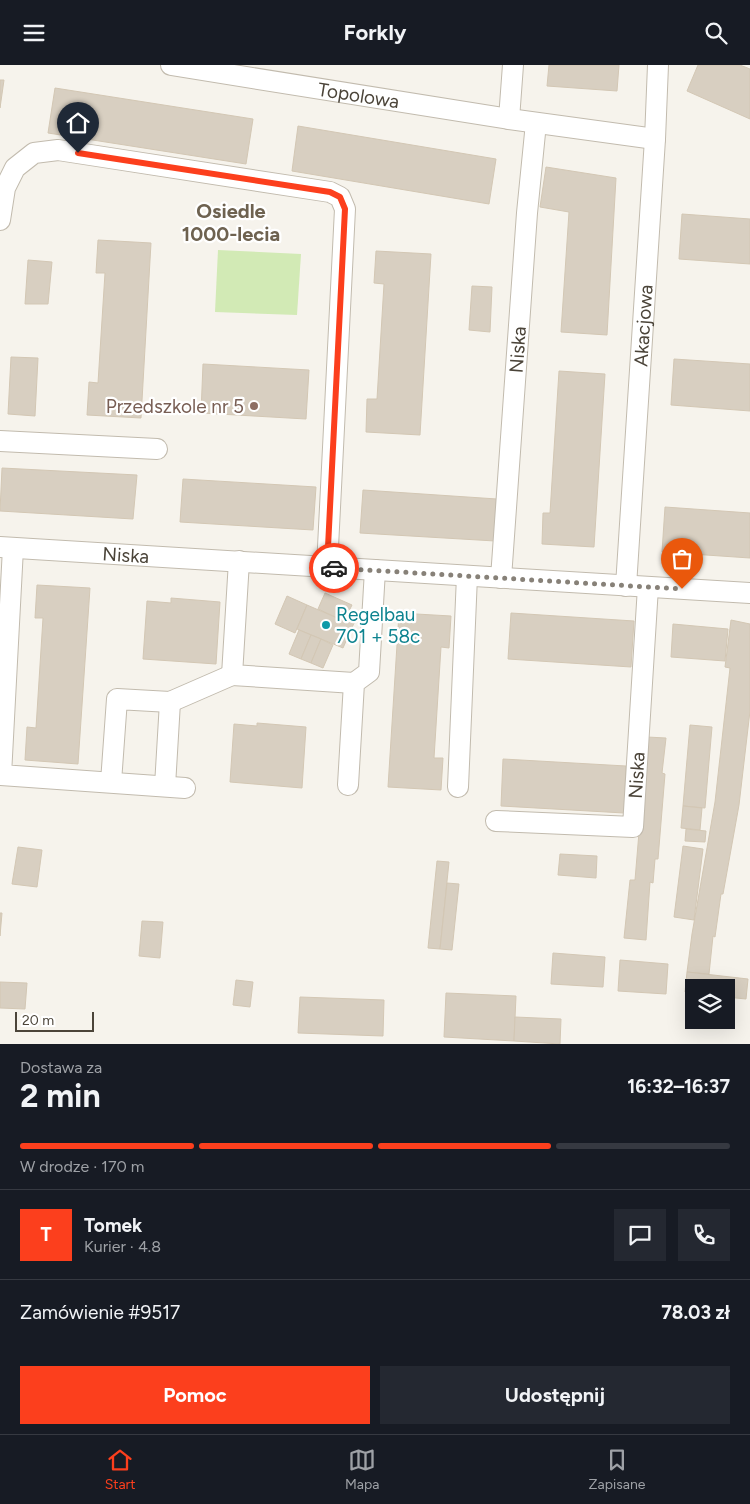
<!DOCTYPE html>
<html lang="pl">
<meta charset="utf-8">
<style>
body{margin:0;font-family:Figtree,sans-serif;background:#242831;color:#f1f3f6;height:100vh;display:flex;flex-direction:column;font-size:19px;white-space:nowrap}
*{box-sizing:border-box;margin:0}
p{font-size:16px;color:#9ea1a6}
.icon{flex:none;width:28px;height:28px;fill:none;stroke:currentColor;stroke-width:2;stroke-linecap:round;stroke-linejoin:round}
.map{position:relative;height:979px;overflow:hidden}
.side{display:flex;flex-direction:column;background:#171b24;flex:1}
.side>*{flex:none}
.tools{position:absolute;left:685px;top:914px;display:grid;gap:10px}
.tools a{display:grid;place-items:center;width:50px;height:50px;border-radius:0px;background:#171b24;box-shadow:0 5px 20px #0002;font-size:25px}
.scale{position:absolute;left:15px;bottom:12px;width:79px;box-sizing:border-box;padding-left:5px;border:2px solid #4b4439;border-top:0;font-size:14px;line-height:18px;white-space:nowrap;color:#4b4439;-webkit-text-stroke:4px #fff;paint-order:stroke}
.pin{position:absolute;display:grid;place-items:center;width:42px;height:42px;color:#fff;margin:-51px -21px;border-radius:50% 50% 50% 0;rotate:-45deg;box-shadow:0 0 5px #0007}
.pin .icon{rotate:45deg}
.courier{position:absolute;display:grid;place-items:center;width:50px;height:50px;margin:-25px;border:4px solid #fc3f1d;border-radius:50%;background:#fff;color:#222;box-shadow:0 1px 6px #0007}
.head em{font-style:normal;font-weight:700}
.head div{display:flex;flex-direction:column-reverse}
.head{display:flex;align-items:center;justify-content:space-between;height:85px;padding:0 20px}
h1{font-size:32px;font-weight:700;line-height:38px}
.bar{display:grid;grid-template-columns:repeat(4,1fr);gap:8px 5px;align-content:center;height:60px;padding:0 20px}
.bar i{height:6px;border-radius:4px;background:#363941}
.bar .current{background:#fc3f1d}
.bar p{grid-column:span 4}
.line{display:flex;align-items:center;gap:12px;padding:0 20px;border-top:1px solid #363941}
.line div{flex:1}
.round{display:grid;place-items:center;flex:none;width:52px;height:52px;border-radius:0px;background:#242831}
.cta{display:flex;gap:10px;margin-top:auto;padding:10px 20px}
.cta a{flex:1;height:58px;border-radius:0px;background:#fc3f1d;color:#fff;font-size:20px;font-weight:700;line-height:58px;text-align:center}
.cta a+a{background:#242831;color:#f1f3f6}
header{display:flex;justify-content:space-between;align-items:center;height:65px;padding:0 20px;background:#171b24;font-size:22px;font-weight:700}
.tabs{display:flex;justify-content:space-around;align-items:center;height:70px;border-top:1px solid #363941;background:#171b24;font-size:14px;color:#9ea1a6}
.tabs a{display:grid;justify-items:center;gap:2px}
.tabs .current{color:#fc3f1d}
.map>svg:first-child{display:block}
</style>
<header><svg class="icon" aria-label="menu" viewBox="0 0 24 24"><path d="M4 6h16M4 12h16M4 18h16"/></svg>Forkly<svg class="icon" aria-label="search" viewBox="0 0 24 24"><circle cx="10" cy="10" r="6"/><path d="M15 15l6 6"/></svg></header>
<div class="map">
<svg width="750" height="979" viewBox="0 0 750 979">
<rect width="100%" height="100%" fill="#f6f3ec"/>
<path fill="#d2eab5" d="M218,185L301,189L297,250L215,247Z"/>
<g fill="#d8cfc1" stroke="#d3c7b4">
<path d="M549,0H619L617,26L547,21Z"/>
<path d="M698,0H740L750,4V54L687,26Z"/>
<path d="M0,15H4L0,43Z"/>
<path d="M55,23L253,54L246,99L48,68Z"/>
<path d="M298,61L496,94L489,139L292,106Z"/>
<path d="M546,102L616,113L607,270L561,267L569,147L540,142Z"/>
<path d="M682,149L750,154V199L679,194Z"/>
<path d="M98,175L151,178L141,353L87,350L89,317L98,318L105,208H96Z"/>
<path d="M376,186L431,189L420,370L366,367L367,334H377L384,219L374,218Z"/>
<path d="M28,195L52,197L48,239H25Z"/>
<path d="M472,221L492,222L490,267L469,265Z"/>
<path d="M11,292L38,293L35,351L8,349Z"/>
<path d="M674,294L750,299V346L671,340Z"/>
<path d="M203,299L309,305L306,354L201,348Z"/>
<path d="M559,306L605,309L594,482L542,479L543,448H550Z"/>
<path d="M2,403L137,410L133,454L0,446Z"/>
<path d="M183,414L316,422L313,465L180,457Z"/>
<path d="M363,425L497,434L495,476L360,468Z"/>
<path d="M665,442L750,448V493L662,487Z"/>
<path d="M37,520L90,523L78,699L25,695L27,662L36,663L43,553H35Z"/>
<path d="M325,528L352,540L344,556L318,544Z"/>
<path d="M287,531L307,540L295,568L275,559Z"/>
<path d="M171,533L220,537L216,599L143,594L147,536L171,538Z"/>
<path d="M307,540L344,556L349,545L358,549L343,583L297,564Z"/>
<path d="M399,548L451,551L449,583L441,582L434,693H443L441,725L388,722Z"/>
<path d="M511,548L634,556L631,602L508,594Z"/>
<path d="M731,555L750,559V646L739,740L723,829H721L715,872L713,871L709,909L687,907L692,869L715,737L730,603L725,602Z"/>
<path d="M673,559L728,564L725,596L671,592Z"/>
<path d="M299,565L311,570L301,594L289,589Z"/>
<path d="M311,570L321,574L311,598L301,594Z"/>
<path d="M321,574L333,580L323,603L311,598Z"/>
<path d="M257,658L306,662L302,723L230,717L234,659L257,661Z"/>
<path d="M690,660L712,662L705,743L683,741Z"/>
<path d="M647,672L666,673L662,708L665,709L658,794H655L653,818L650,817L646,875L624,873L630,815H635Z"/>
<path d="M503,694L626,701L624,748L501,741Z"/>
<path d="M683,741L702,743L700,765L681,763Z"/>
<path d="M686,764L706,766L705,777L685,776Z"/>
<path d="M683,781L703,784L694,855L674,852Z"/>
<path d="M18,782L42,785L37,822L12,819Z"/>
<path d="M560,789L597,791L596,813L558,810Z"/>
<path d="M437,796L449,797L440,884L428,883Z"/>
<path d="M447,818L459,819L452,885L440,884Z"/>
<path d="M0,848H2L0,871Z"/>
<path d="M142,856L163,857L160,893L139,891Z"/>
<path d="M553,888L605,892L603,922L551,919Z"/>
<path d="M620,895L668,899L666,929L618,926Z"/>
<path d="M687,907L748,914L746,934L726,932V922H694V928L685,927Z"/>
<path d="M236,915L253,917L250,942L233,940Z"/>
<path d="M0,917L27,918L25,944L0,943Z"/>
<path d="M446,928L516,931L514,976L444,972Z"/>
<path d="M300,932L384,935L383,971L298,968Z"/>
<path d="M515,952L561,954L560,979L514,976Z"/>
</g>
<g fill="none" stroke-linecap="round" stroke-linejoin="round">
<defs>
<g id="street">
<path id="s1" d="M171,0L509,54L655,74"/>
<path d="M509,54L513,0"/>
<path d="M0,155L5,123L15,103L34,88L58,85L330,127L340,132L345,144L327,502"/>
<path d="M0,376L157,384"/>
<path id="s2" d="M0,482L750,528"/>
<path d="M13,483L1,710L185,723"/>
<path d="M239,496L232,610L354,618"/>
<path id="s3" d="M501,513L527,148L536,58"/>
<path id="s4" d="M626,521L655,74L658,0"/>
<path d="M111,717L117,634L170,637L232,610"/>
<path d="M348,720L354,618L369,607L375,505"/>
<path d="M165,721L170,637"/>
<path d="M458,722L467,511"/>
<path id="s5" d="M496,756L633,762L648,522"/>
</g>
</defs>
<use href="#street" stroke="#c2bbae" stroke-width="22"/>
<use href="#street" stroke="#fff" stroke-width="20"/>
</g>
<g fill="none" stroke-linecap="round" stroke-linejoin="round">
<path stroke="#878178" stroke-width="5" stroke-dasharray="0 9" d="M334,503L682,524"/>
<path stroke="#fc3f1d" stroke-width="6" d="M78,88L330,127L340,132L345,144L327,502L334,503"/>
</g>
<circle fill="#8d6e63" stroke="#fff" stroke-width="2" cx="254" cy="341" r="5"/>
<circle fill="#0f9aa8" stroke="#fff" stroke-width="2" cx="326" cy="560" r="5"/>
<g text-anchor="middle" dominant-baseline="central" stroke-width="4.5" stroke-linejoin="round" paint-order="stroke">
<g font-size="19" fill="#4b4439" stroke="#fff">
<text stroke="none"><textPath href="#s1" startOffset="190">Topolowa</textPath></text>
<text stroke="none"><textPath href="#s4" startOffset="261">Akacjowa</textPath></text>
<text stroke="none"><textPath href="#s3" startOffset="229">Niska</textPath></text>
<text stroke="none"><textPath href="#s2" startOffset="126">Niska</textPath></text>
<text stroke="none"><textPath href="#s5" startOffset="189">Niska</textPath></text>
</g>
<g font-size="19" fill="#785e54" stroke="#fff" text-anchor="end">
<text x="244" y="341">Przedszkole nr 5</text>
</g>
<g font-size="19" fill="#0d838f" stroke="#fff" text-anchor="start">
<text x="336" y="549">Regelbau<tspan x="336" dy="22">701 + 58c</tspan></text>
</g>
<g font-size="20" font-weight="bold" fill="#6e6250" stroke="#fff">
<text x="231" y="146">Osiedle<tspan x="231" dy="23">1000-lecia</tspan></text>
</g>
</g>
</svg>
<div class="tools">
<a><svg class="icon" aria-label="layers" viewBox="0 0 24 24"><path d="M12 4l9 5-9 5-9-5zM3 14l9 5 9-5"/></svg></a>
</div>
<div class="scale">20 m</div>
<div class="pin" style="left:682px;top:524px;background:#ea580c"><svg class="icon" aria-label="bag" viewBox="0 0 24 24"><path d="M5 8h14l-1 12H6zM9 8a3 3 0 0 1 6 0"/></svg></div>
<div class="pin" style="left:78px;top:88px;background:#1f2937"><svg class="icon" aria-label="home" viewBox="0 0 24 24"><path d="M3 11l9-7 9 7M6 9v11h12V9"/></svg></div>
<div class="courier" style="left:334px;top:503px"><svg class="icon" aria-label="car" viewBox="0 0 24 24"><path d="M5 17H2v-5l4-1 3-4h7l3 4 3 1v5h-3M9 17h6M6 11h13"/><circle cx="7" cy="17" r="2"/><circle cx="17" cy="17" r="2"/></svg></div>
</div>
<section class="side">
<div class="head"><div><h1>2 min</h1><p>Dostawa za</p></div><em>16:32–16:37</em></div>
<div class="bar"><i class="current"></i><i class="current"></i><i class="current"></i><i></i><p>W drodze · 170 m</p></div>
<div class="line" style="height:90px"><b class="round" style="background:#fc3f1d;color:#fff">T</b><div><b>Tomek</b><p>Kurier · 4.8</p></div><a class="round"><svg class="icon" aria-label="chat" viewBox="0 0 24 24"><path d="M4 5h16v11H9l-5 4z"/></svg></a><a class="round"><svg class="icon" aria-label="phone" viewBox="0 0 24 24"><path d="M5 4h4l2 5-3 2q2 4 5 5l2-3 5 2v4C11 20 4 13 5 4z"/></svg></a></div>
<div class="line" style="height:65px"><div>Zamówienie #9517</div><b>78.03 zł</b></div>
<div class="cta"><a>Pomoc</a><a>Udostępnij</a></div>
</section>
<nav class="tabs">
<a class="current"><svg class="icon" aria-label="home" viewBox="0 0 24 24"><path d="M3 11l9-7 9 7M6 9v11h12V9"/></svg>Start</a>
<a><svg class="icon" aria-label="map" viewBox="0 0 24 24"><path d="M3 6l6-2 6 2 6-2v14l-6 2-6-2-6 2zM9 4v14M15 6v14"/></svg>Mapa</a>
<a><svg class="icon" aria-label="saved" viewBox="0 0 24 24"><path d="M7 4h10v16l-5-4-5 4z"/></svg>Zapisane</a>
</nav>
